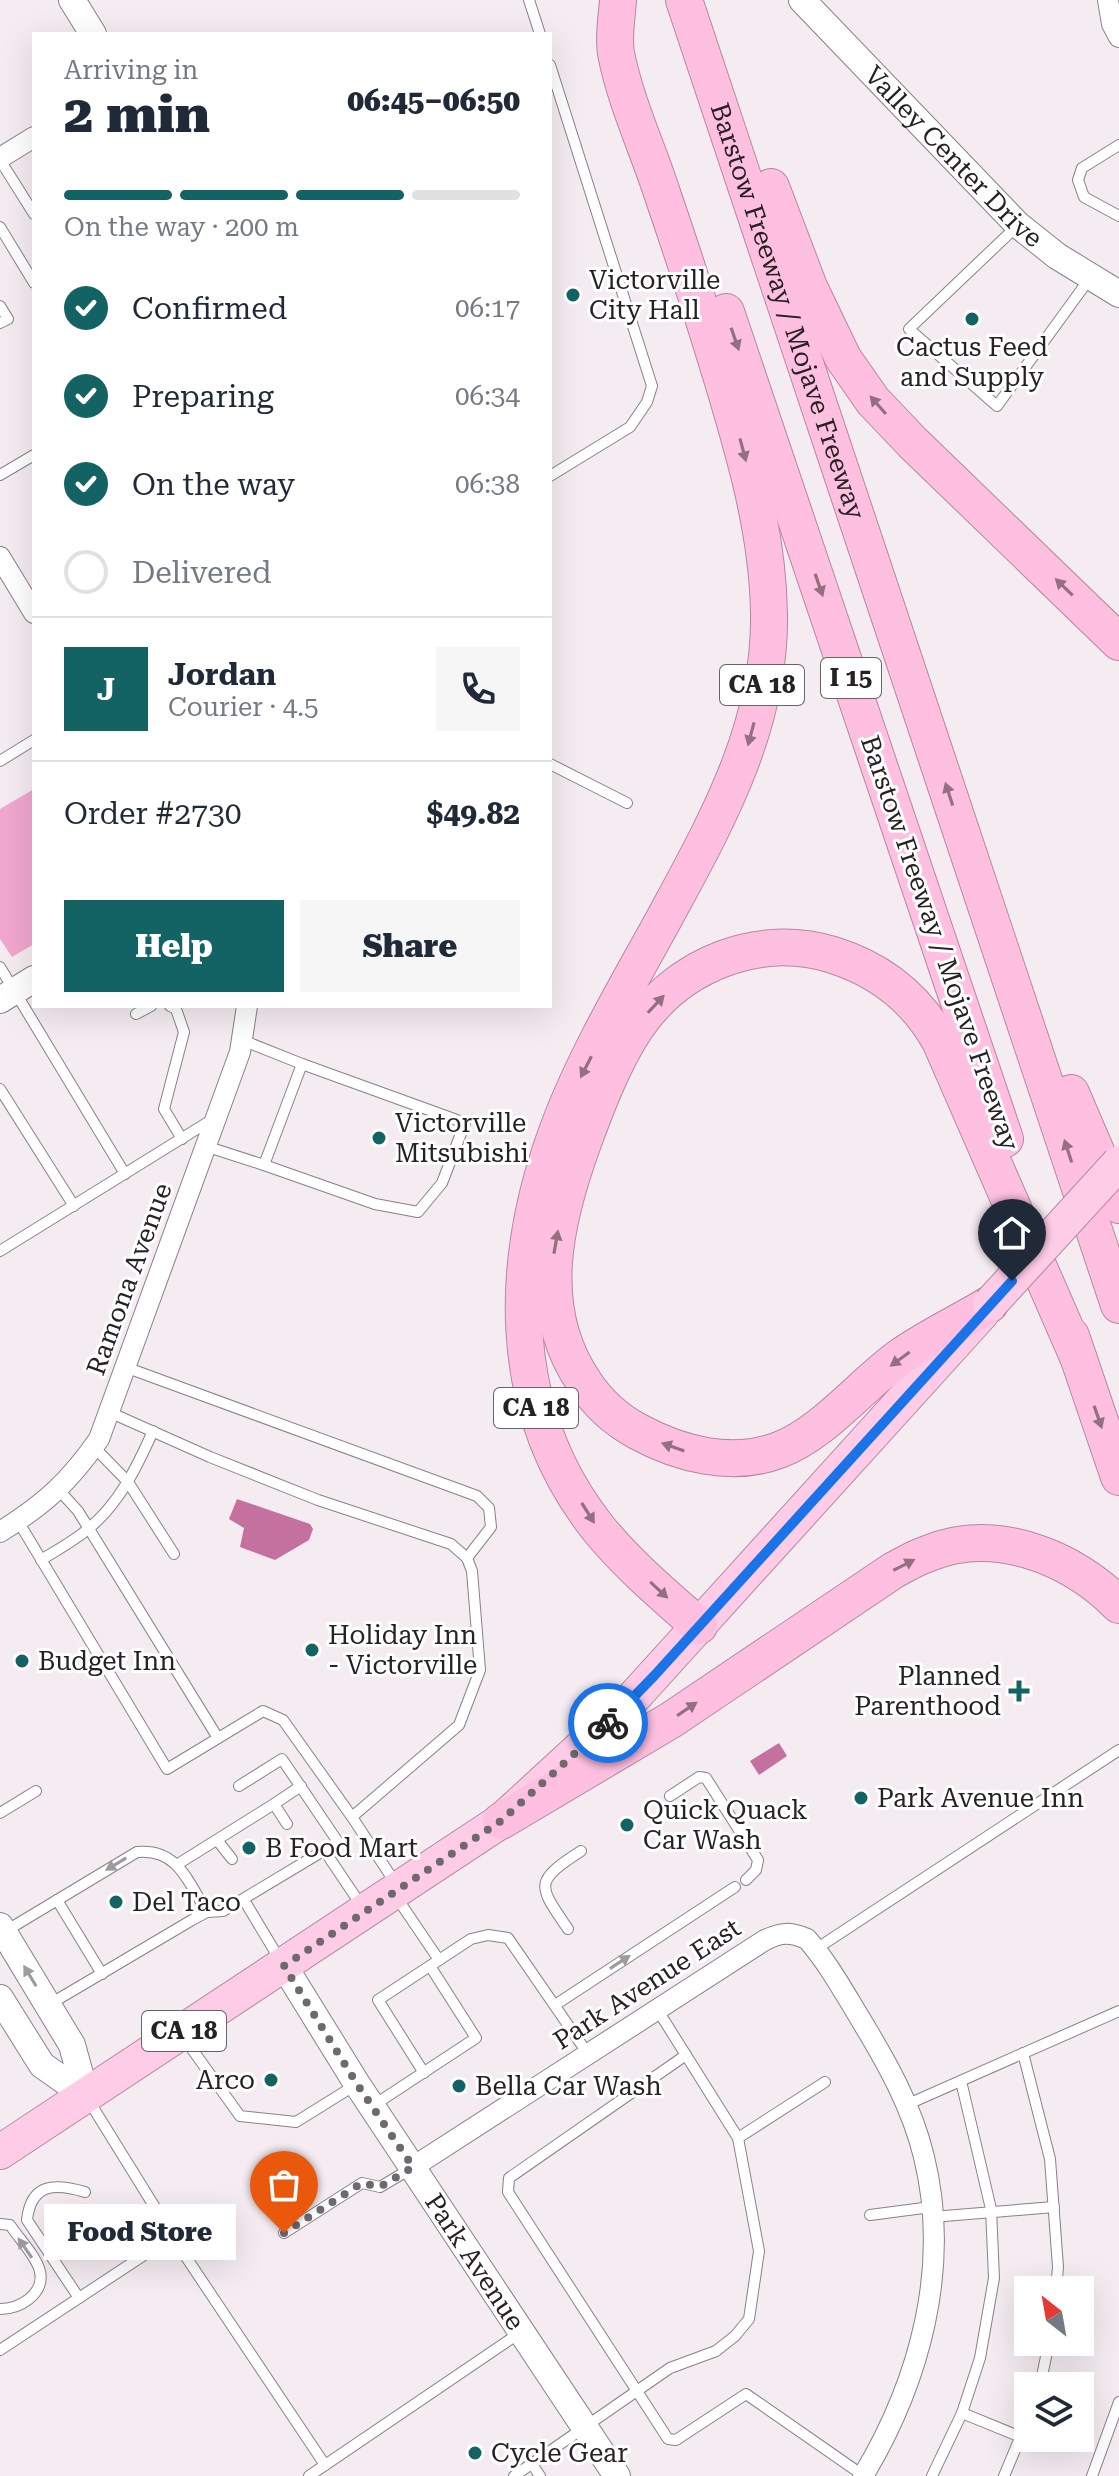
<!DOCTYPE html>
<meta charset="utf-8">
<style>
body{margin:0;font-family:"Roboto Serif",serif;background:#f6f6f7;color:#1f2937;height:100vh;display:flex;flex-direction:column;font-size:30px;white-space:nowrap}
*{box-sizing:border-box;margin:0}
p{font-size:26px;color:#747a83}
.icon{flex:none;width:44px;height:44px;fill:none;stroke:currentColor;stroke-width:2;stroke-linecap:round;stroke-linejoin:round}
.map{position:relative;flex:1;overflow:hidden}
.details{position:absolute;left:32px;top:32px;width:520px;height:976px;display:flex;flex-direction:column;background:#fff;border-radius:0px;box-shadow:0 8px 32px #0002}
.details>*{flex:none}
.needle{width:52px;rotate:329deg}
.tools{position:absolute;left:1014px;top:2276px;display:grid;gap:16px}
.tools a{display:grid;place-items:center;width:80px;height:80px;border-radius:0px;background:#fff;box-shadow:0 8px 32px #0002;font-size:40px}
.pin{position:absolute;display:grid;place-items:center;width:68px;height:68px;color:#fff;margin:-82px -34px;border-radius:50% 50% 50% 0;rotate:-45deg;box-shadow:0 0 8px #0007}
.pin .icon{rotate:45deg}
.courier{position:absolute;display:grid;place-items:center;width:80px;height:80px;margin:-40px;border:6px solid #1a73e8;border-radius:50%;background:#fff;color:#222;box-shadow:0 2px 10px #0007}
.bubble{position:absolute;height:56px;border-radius:0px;background:#fff;box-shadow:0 8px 32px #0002;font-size:26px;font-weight:800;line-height:56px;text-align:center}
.summary em{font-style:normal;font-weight:800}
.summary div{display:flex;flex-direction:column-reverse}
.summary{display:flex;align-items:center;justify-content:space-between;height:136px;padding:0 32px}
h1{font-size:52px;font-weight:800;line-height:60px}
.bar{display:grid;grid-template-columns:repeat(4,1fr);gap:12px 8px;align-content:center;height:96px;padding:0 32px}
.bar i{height:10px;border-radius:6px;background:#e0e1e3}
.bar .current{background:#136364}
.bar p{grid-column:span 4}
.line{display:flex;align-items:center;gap:20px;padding:0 32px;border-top:2px solid #e0e1e3}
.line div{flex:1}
.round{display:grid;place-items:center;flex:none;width:84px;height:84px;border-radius:0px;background:#f6f6f7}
ol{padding:0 32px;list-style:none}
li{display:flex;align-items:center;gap:24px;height:88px}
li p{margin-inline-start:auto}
li .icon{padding:8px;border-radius:50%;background:#136364;color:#fff;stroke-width:4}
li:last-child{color:#747a83}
li i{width:44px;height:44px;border:4px solid #e0e1e3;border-radius:50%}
.button{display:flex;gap:16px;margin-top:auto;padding:16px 32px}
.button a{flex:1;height:92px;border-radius:0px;background:#136364;color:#fff;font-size:32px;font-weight:800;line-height:92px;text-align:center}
.button a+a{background:#f6f6f7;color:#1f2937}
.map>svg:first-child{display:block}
</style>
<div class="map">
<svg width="1119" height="2476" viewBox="0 0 1119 2476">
<rect width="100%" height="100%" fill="#f5ecf1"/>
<path fill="#f1a7cf" d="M34,789V944L12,957L0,939V809Z"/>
<g fill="#c471a0">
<path d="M237,1499L310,1524L313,1529L309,1540L275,1560L240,1547L244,1528L229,1519Z"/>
<path d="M779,1743L787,1756L759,1775L750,1761Z"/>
</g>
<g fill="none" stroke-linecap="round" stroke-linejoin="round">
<defs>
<g id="service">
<path d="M529,0L540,34"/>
<path d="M550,65L652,386L647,402L630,427L550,476"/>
<path d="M1119,145L1082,168L1078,180L1084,197L1119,216"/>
<path d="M0,160L34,214"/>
<path d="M1017,226L909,329L997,406L1090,278"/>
<path d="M0,227L34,283"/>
<path d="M0,306L8,319L0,323"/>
<path d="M0,475L34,455"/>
<path d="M0,761L34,740"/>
<path d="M550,764L627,803"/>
<path d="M0,967L125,1174"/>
<path d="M170,1006L176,1009L184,1032L164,1109L182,1139"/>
<path d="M136,1014L151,1006"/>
<path d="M0,1089L74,1206"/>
<path d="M205,1146L264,1165L302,1064L242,1040"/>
<path d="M264,1165L375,1204L418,1212L442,1183L465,1123L302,1064"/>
<path d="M0,1251L213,1119"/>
<path d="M125,1367L477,1496L489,1508L491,1527L467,1558"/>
<path d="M94,1447L128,1482L174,1554"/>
<path d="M58,1489L78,1511L218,1738"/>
<path d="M18,1521L167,1769L263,1711L283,1720L352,1817L459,1725L480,1670L472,1571L467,1558L451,1544L318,1500L210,1457L109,1412"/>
<path d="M41,1560C57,1550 74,1541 88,1529C119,1504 137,1467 153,1431"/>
<path d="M670,1796L699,1777L706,1778L758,1860L756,1870L746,1880"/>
<path d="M274,1804L301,1786"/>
<path d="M0,1813L36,1791"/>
<path d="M352,1817L396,1884"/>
<path d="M217,1840L232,1859"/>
<path d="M324,1850L363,1908"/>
<path d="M178,1864L274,1804L287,1824"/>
<path d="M397,1898L439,1960"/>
<path d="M57,1900L102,1974"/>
<path d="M244,1900L280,1960"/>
<path d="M568,1929C538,1885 533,1882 581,1851"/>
<path d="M4,1932L137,1852C178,1848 188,1882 207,1912"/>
<path d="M816,1949L1119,1750"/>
<path d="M50,2004L192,1920L207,1912L223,1911L338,1842L282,1759L239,1786"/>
<path d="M555,2005L735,1887"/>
<path d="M184,2038L240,2116L296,2122L357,2084"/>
<path d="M1023,2053L1050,2159L1058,2267L1056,2290"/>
<path d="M686,2055L509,2178L508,2192L668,2439L676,2440L746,2394L864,2476"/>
<path d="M424,2073L378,2000L471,1939L488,1935L508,1938L588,2054"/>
<path d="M89,2101L182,2251L325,2465"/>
<path d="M374,2105L476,2038L430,1966"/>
<path d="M906,2105L1119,2011"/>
<path d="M738,2138L825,2082"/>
<path d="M870,2215L931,2207"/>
<path d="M932,2217L1054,2207"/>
<path d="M0,2224L10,2225C26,2249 58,2275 29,2299C20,2306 11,2309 0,2309"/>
<path d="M284,2233L362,2183L380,2187L412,2168"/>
<path d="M79,2298L27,2220C31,2183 55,2183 85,2192"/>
<path d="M0,2350L173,2236"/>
<path d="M1040,2386L1049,2342"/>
<path d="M962,2413L1021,2437"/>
<path d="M532,2464L540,2476"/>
<path d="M309,2476L521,2332"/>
<path d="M514,2476L670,2368L716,2351L735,2336L749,2319L759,2251L738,2138L657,2009"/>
<path d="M932,2476L962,2413L980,2358L994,2278L991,2209L961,2081"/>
<path d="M1004,2476L1028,2419"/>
<path d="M1092,2476L1119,2402"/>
</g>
<g id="minor">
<path d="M1108,0L1112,24L1119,37"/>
<path d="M0,158L34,137"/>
<path d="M0,557L34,613"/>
<path d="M0,1532C45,1504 69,1482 99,1439L240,1052L247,1006"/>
<path d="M413,2167L765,1940C782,1932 790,1932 807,1939C828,1963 844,1992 861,2020C887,2063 912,2107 924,2157C951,2267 920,2381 863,2476"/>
</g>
<g id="tertiary">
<path d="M72,0L93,34"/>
<path id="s1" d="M802,0L1018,225L1057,256L1119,294"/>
<path d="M0,1000L34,979"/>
<path d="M0,1926L72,2045L86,2096"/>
<path id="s2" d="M284,1966L357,2084L617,2476"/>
<path d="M0,1998L42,2065L86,2096"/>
</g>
<path id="trunk" d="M0,2152L501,1821L624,1708L982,1313"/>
<g id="motorway">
<path d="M618,0C617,17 613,36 616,53C625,101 648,149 663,196C683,254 702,313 720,372C744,451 768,532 769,614C771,720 721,814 672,904C635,973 592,1043 563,1116C509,1253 502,1407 598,1528C627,1564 664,1595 699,1626"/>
<path id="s3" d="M684,0L1119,1305"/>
<path d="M771,187L809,287L843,358L873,401L913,443L1119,642"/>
<path d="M726,312L1005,1139"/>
<path d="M1071,1093L1119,1205"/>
<path d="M990,1304C961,1322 928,1337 900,1357C861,1385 824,1433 779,1450C732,1468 679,1454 637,1431C615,1419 597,1402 584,1382C533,1307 555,1219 584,1140C598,1102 613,1063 635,1029C678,964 759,932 833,955C881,970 916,998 940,1041L1078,1357"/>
<path d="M1071,1336L1119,1477"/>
<path d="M501,1821L671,1720L894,1570C904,1565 915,1558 927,1554C994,1526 1070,1556 1119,1605"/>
</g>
</defs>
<use href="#service" stroke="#898185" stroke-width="12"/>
<use href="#minor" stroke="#898185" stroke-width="22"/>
<use href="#tertiary" stroke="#898185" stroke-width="28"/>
<use href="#trunk" stroke="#b3889f" stroke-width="36"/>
<use href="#motorway" stroke="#b3889f" stroke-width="38"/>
<use href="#service" stroke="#fff" stroke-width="10"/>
<use href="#minor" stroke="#fff" stroke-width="20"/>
<use href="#tertiary" stroke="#fff" stroke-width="26"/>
<use href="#trunk" stroke="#ffcce7" stroke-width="34"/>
<use href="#motorway" stroke="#ffbfe1" stroke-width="36"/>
<defs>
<path id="trunk-bridge" d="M990,1304L1119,1163"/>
</defs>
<use href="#trunk-bridge" stroke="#b3889f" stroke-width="36" stroke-linecap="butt"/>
<use href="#trunk-bridge" stroke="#ffcce7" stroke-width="34"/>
</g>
<defs><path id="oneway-solid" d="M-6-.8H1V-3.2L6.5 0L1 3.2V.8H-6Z" transform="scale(2)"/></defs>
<g fill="#927082">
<use href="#oneway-solid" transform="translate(735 339) rotate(71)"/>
<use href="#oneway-solid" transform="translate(878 405) rotate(-131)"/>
<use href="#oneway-solid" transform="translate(743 450) rotate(75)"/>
<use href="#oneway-solid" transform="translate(819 585) rotate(71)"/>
<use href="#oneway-solid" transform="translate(1064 587) rotate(-136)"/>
<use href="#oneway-solid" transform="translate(751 734) rotate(105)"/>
<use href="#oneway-solid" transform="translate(949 794) rotate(-108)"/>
<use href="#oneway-solid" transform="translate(656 1004) rotate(-47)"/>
<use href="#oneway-solid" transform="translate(586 1067) rotate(117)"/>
<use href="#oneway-solid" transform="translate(1068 1151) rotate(-108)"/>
<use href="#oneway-solid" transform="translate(556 1242) rotate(-80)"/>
<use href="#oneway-solid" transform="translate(900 1359) rotate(144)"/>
<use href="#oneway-solid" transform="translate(1098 1417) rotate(71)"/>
<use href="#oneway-solid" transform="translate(673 1447) rotate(-161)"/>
<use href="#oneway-solid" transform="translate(588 1513) rotate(58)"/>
<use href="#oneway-solid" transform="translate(904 1565) rotate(-27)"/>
<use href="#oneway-solid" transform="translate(659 1590) rotate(43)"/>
<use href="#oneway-solid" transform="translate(687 1709) rotate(-34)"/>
</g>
<g fill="#9d9c9c">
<use href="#oneway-solid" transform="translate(116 1864) rotate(149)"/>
<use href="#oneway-solid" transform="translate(620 1962) rotate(-33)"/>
<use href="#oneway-solid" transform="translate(30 1976) rotate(-121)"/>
<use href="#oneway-solid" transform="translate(25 2248) rotate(-125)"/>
</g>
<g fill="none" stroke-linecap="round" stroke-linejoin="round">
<path stroke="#6e696c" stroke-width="8" stroke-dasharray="0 14.4" d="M284,2233L362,2183L380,2187L413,2167L357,2084L284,1966L501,1821L608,1723"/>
<path stroke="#1a73e8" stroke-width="10" d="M608,1723L654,1676L1012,1281"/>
</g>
<g fill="#136364" stroke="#fff" stroke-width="3">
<circle cx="573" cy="295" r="8"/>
<circle cx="972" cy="319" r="8"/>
<circle cx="379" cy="1138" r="8"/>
<circle cx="312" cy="1650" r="8"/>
<circle cx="22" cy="1661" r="8"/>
<path d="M1015 1679h8v8h8v8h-8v8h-8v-8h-8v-8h8z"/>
<circle cx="861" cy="1798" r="8"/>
<circle cx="627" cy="1825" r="8"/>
<circle cx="249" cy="1848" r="8"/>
<circle cx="116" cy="1902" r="8"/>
<circle cx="271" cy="2080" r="8"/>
<circle cx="459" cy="2086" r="8"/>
<circle cx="475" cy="2453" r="8"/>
</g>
<g text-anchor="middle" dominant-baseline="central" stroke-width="6" stroke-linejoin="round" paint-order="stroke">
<g fill="#fff" stroke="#666466" stroke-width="2">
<rect x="821" y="658" width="60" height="40" rx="6"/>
<rect x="720" y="665" width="84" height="40" rx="6"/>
<rect x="494" y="1388" width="84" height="40" rx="6"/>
<rect x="142" y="2011" width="84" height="40" rx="6"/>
</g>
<g font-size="24" font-weight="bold" fill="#252224">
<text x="851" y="678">I 15</text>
<text x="762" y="685">CA 18</text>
<text x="536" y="1408">CA 18</text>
<text x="184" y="2031">CA 18</text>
</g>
<g font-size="26" fill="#252224" stroke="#fff">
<text stroke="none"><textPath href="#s1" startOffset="218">Valley Center Drive</textPath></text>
<text stroke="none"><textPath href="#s3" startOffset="328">Barstow Freeway / Mojave Freeway</textPath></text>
<text transform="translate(940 943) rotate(71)">Barstow Freeway / Mojave Freeway</text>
<text transform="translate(129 1279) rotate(-70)">Ramona Avenue</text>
<text transform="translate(647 1984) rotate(-33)">Park Avenue East</text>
<text stroke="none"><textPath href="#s2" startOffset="352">Park Avenue</textPath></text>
</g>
<g font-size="26" fill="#252224" stroke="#fff" text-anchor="start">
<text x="589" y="280">Victorville<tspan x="589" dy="30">City Hall</tspan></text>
<text x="972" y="347" text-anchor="middle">Cactus Feed<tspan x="972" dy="30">and Supply</tspan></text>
<text x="395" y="1123">Victorville<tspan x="395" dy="30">Mitsubishi</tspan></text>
<text x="328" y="1635">Holiday Inn<tspan x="328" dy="30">- Victorville</tspan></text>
<text x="38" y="1661">Budget Inn</text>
<text x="1001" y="1676" text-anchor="end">Planned<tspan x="1001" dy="30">Parenthood</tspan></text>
<text x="877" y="1798">Park Avenue Inn</text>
<text x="643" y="1810">Quick Quack<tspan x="643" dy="30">Car Wash</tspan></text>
<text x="265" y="1848">B Food Mart</text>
<text x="132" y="1902">Del Taco</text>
<text x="255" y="2080" text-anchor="end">Arco</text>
<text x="475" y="2086">Bella Car Wash</text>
<text x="491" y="2453">Cycle Gear</text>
</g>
</g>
</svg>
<div class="tools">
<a><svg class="needle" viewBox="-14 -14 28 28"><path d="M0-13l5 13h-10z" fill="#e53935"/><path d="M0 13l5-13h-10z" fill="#747a83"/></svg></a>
<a><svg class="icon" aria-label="layers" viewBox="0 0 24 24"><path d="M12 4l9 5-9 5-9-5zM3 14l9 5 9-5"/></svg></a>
</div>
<div class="pin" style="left:284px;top:2233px;background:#ea580c"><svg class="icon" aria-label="bag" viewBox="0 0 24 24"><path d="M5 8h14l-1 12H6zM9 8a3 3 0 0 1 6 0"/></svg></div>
<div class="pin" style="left:1012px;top:1281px;background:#1f2937"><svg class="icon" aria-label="home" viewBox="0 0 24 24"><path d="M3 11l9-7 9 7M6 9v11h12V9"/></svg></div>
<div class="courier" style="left:608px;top:1723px"><svg class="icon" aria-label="bike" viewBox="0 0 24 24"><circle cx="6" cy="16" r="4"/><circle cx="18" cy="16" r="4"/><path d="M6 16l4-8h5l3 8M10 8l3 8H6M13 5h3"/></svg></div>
<div class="bubble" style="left:44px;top:2204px;width:192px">Food Store</div>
<section class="details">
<div class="summary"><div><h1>2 min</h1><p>Arriving in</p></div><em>06:45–06:50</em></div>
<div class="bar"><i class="current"></i><i class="current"></i><i class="current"></i><i></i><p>On the way · 200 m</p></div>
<ol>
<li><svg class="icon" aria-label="check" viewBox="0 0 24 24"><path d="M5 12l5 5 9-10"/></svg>Confirmed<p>06:17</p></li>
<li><svg class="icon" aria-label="check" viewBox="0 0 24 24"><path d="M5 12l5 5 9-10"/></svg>Preparing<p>06:34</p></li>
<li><svg class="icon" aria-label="check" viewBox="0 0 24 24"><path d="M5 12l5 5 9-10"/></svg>On the way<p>06:38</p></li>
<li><i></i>Delivered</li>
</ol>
<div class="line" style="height:144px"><b class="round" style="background:#136364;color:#fff">J</b><div><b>Jordan</b><p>Courier · 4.5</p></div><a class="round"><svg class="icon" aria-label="phone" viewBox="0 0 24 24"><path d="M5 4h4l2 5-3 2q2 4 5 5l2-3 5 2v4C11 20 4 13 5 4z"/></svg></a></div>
<div class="line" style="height:104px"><div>Order #2730</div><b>$49.82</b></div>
<div class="button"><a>Help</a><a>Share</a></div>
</section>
</div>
